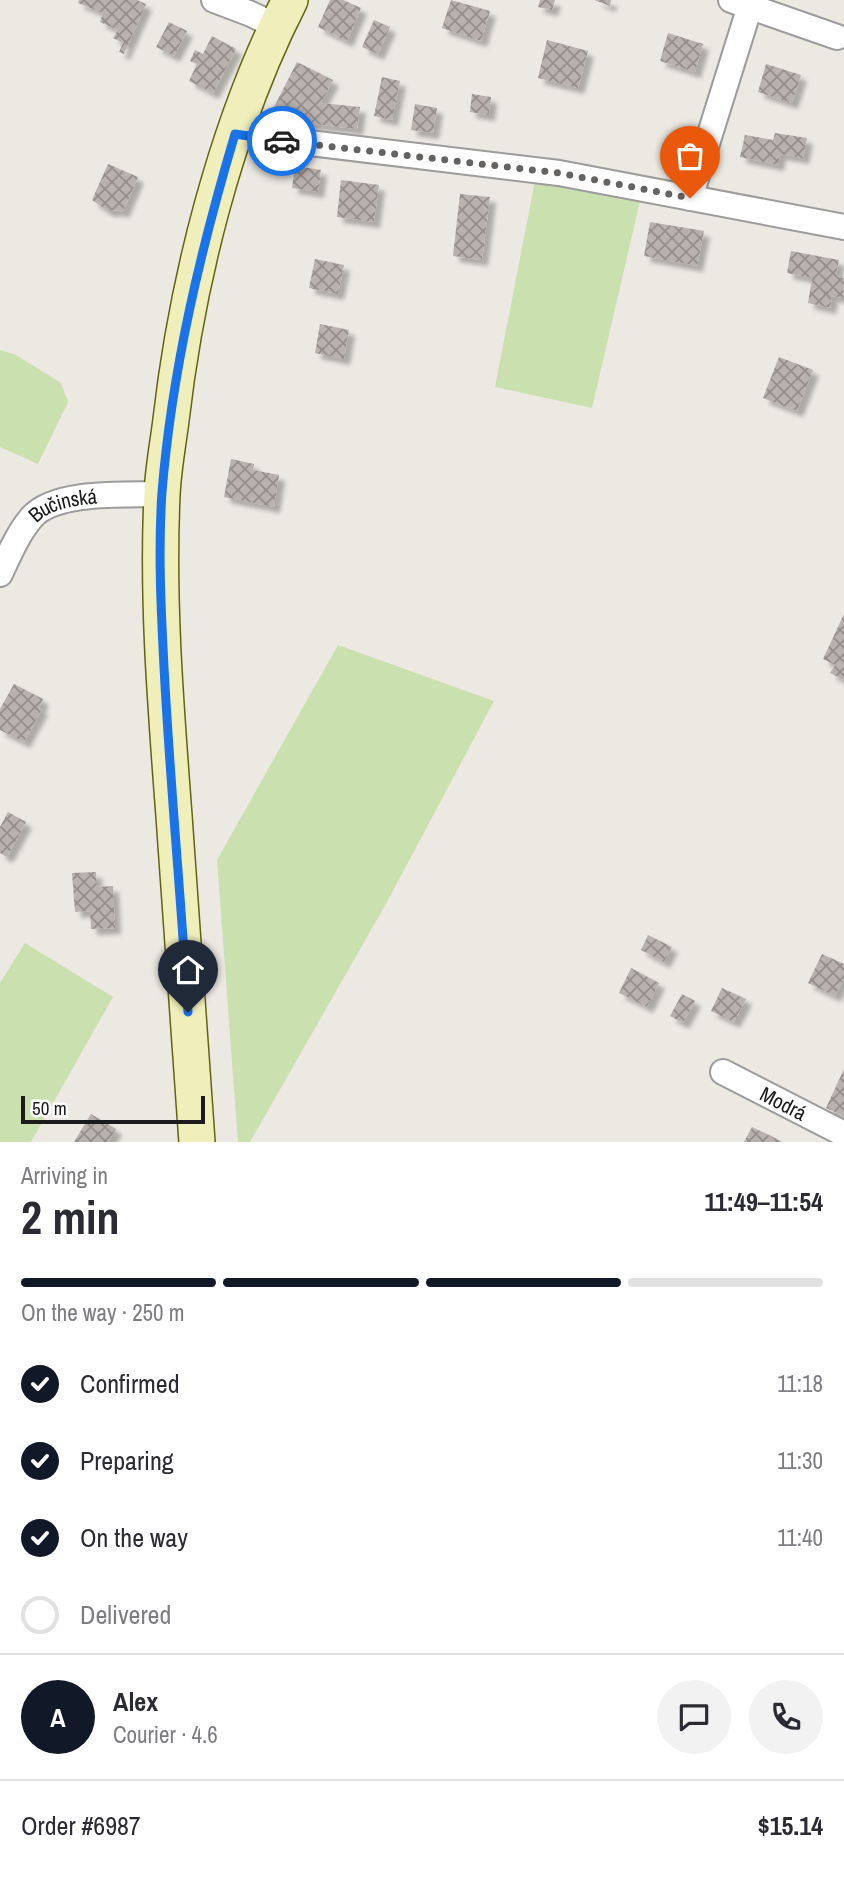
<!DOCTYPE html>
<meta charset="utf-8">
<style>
body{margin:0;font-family:"Archivo Narrow",sans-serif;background:#f2f2f3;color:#2b2b33;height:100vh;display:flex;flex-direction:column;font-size:26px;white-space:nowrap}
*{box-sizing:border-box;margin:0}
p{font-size:23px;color:#7c7c81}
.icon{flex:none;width:38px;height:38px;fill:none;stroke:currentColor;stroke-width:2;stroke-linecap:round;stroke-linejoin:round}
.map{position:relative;height:1142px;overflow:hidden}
.side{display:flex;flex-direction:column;background:#fff;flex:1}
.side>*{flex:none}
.scale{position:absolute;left:21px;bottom:18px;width:184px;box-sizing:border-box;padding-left:7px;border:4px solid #1b1b1b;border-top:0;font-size:19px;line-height:24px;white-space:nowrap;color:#1b1b1b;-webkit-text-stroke:5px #fff;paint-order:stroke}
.pin{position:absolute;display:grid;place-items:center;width:60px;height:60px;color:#fff;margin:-72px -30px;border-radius:50% 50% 50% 0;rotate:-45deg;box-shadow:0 0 7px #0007}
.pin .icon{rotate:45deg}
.courier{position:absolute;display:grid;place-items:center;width:70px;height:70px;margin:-35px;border:5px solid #1a73e8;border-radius:50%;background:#fff;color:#222;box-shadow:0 2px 9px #0007}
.overview em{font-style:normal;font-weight:700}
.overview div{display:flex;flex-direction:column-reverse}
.overview{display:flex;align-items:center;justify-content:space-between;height:119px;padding:0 21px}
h1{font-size:46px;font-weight:700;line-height:52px}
.bar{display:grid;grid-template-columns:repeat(4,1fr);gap:10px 7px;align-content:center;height:84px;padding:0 21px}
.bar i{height:9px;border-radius:5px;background:#e1e1e2}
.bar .current{background:#111827}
.bar p{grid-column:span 4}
.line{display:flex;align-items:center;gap:18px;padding:0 21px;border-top:2px solid #e1e1e2}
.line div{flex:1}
.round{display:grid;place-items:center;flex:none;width:74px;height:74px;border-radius:37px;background:#f2f2f3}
ol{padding:0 21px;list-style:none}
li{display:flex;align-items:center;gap:21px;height:77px}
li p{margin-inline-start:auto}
li .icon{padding:7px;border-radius:50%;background:#111827;color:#fff;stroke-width:4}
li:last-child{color:#7c7c81}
li i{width:38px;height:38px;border:4px solid #e1e1e2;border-radius:50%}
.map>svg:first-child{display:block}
</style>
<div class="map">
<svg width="844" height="1142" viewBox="0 0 844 1142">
<defs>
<pattern id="building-cross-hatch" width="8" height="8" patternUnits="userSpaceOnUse" patternTransform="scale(1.75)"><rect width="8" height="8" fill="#b8b1ac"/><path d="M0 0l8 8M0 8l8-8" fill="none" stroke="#958f8b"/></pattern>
<filter id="shadow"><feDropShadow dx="6" dy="6" stdDeviation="2" flood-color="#0004"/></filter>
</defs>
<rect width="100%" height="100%" fill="#ece8e2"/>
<g fill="#cae0ae">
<path d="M535,181L640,201L592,408L495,387Z"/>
<path d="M0,350L16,355L61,383L68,402L38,464L0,447Z"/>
<path d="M338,645L494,701L387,902L250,1142H238L217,860Z"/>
<path d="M25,943L113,997L31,1142H0V983Z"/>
</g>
<g fill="url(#building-cross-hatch)" filter="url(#shadow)">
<path d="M79,0H137L146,4L124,54L119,52L123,43L113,38L118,30L100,22L103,13L78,3Z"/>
<path d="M330,0H343L361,8L347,41L318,27Z"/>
<path d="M451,0L490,11L481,41L442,28Z"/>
<path d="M540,0H555L552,10L538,7Z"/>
<path d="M594,0H611L610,6Z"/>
<path d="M374,20L390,27L378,54L362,47Z"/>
<path d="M169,22L187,31L174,56L156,47Z"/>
<path d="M668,33L703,44L695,72L660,61Z"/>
<path d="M212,36L236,49L213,93L189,81L197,64L190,61L195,50L203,54Z"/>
<path d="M547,40L588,51L578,88L538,78Z"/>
<path d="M297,62L333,80L321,103L360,107L357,129L278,120L272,112L273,109Z"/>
<path d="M766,64L801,75L792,103L758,92Z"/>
<path d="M382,77L400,81L392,120L374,116Z"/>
<path d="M472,94L491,97L489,115L470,112Z"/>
<path d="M415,104L437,108L433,133L411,130Z"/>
<path d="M775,133L807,138L803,158L780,154L778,165L740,157L745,135L773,140Z"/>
<path d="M108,164L138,177L123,212L116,210L108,211L92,200Z"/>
<path d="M295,166L321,170L318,192L292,188Z"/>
<path d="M341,180L379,185L374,222L337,217Z"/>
<path d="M460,194L490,197L482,260L453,256Z"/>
<path d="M650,222L704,231L697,266L644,256Z"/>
<path d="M791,251L839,260L836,276L844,278L843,298L832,296L830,308L808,303L812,278L787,273Z"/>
<path d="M315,259L344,265L338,294L309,288Z"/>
<path d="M320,324L349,330L344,359L315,353Z"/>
<path d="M779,357L813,370L797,411L763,398Z"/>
<path d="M231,459L254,464L253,470L279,475L274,507L224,497Z"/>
<path d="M844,614V680L830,673L835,665L823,659Z"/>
<path d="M14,684L43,699L39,708L42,709L24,742L0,730V709Z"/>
<path d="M8,812L26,822L7,857L0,853V827Z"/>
<path d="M96,872L97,887L113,886L115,928L91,929L90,911L75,912L72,873Z"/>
<path d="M648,935L672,947L664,962L641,950Z"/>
<path d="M822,954L844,964V977L835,996L808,983Z"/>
<path d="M631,968L659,983L647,1007L619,993Z"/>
<path d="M722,988L746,999L734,1022L711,1011Z"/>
<path d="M682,994L695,1001L683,1023L670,1016Z"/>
<path d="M844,1069V1116L826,1108Z"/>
<path d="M91,1114L116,1129L108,1142H74Z"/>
<path d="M752,1127L771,1136L782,1142H744Z"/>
</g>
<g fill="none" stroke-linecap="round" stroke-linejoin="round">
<defs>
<g id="minor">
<path d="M214,0L251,14L276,26"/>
<path d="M731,0L837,37"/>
<path d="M235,134L559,173L844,227"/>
<path d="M690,198L750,6"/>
<path id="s1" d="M0,574C9,555 18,533 32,517C56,490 127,495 162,494"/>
<path id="s2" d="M723,1072L844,1134"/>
</g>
<path id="secondary" d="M197,1142C189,1033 182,925 174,816C166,709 157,602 162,495C163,470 168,444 171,420C187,281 226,125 290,0"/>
</defs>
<use href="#minor" stroke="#9c9c9c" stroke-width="28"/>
<use href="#secondary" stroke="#606312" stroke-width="38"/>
<use href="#minor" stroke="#fff" stroke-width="24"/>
<use href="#secondary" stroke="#f0efbb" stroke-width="35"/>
</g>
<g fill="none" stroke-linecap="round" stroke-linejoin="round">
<path stroke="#646361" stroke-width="7" stroke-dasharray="0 12.6" d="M282,141L559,173L690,198"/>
<path stroke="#1a73e8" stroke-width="9" d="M188,1012C181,897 170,782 164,667C161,610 158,550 162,492C172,370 200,252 235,134L282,141"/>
</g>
<g text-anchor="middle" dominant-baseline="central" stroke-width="5" stroke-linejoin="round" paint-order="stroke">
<g font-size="21" fill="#1b1b1b" stroke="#fff">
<text stroke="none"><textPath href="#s1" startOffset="100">Bučinská</textPath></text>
<text stroke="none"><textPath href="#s2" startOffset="68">Modrá</textPath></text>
</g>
</g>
</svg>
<div class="scale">50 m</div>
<div class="pin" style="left:690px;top:198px;background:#ea580c"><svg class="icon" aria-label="bag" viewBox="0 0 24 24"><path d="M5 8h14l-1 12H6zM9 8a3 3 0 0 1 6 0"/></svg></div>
<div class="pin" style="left:188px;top:1012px;background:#1f2937"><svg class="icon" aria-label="home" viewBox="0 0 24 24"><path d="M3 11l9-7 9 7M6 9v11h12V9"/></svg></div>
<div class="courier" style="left:282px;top:141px"><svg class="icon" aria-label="car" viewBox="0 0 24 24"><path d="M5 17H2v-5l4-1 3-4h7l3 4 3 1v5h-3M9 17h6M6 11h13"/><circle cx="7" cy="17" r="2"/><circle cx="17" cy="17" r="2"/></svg></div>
</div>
<section class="side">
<div class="overview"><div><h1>2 min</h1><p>Arriving in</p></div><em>11:49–11:54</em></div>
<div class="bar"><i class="current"></i><i class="current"></i><i class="current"></i><i></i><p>On the way · 250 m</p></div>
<ol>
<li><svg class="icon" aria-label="check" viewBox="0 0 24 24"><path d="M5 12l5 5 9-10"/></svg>Confirmed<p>11:18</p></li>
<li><svg class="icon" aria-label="check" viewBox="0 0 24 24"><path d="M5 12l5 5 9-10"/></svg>Preparing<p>11:30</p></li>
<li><svg class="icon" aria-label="check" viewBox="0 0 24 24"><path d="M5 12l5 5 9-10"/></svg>On the way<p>11:40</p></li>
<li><i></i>Delivered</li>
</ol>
<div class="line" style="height:126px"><b class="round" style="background:#111827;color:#fff">A</b><div><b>Alex</b><p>Courier · 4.6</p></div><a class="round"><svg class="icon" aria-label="chat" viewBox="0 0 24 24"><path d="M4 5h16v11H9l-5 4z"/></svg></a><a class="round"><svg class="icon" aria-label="phone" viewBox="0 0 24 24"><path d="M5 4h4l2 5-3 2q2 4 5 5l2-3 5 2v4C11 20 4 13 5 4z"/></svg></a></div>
<div class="line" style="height:91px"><div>Order #6987</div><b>$15.14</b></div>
</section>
